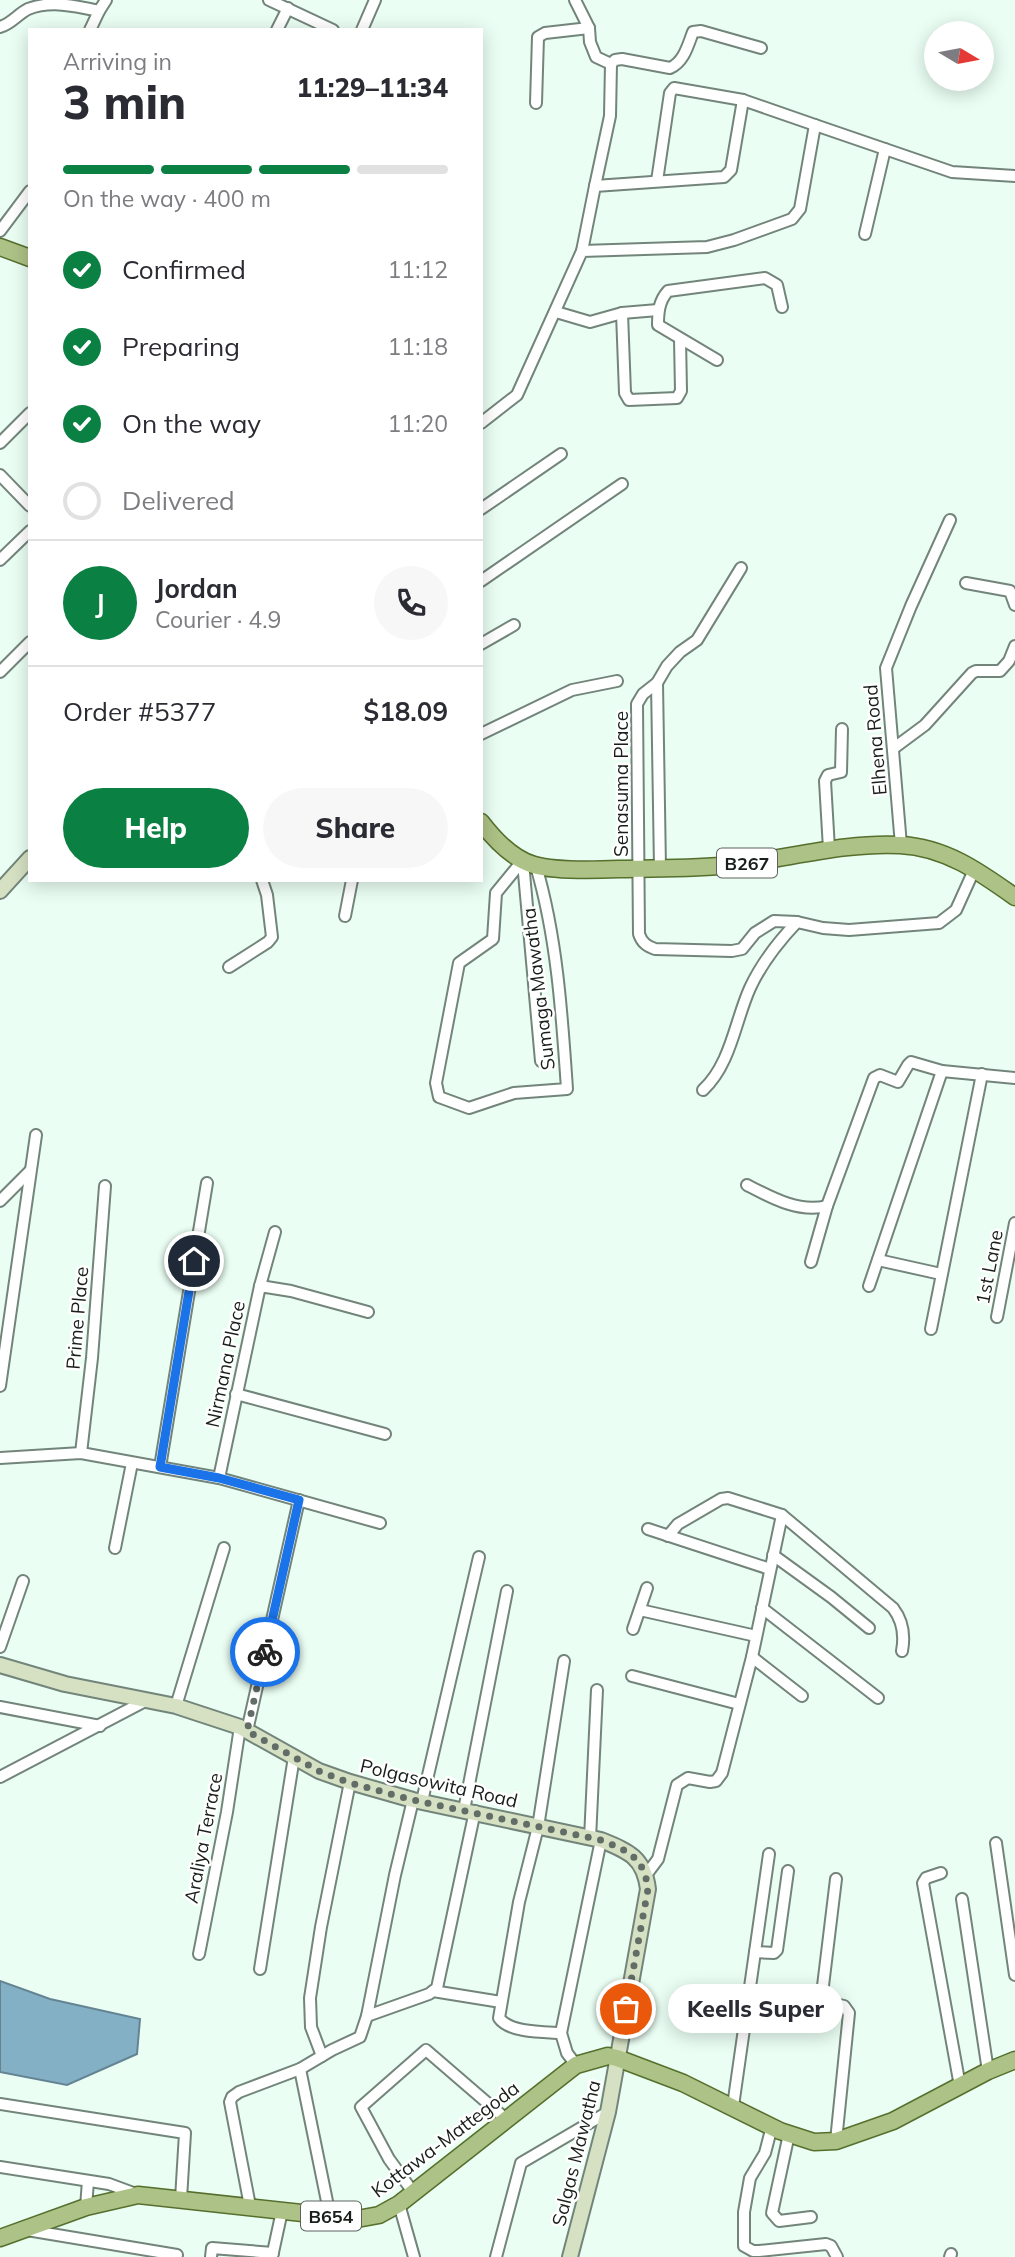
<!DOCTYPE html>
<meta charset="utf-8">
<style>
body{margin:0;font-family:Mulish,sans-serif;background:#f7f7f7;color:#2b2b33;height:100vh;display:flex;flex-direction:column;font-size:26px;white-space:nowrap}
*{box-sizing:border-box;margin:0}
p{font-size:23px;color:#7c7c81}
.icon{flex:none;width:38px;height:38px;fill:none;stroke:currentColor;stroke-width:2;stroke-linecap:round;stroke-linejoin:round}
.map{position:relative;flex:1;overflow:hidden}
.drawer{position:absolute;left:28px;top:28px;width:455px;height:854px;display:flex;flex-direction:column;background:#fff;border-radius:0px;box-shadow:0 4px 18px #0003}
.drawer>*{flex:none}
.needle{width:46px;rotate:100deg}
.buttons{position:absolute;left:924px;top:21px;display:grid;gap:14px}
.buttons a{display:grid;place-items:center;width:70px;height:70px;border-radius:50%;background:#fff;box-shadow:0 4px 18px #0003;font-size:35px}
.pin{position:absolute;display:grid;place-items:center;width:60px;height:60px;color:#fff;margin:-30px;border:4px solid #fff;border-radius:50%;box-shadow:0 2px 7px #0007}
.courier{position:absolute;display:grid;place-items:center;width:70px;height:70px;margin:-35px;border:5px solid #1a73e8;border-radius:50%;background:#fff;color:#222;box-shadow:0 2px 9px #0007}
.bubble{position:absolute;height:49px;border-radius:24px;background:#fff;box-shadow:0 4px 18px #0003;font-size:23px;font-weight:800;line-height:49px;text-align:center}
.summary em{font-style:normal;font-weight:800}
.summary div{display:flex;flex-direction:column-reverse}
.summary{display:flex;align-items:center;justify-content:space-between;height:119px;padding:0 35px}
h1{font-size:46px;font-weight:800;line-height:52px}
.bar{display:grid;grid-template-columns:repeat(4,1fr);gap:10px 7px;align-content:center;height:84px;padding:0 35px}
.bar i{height:9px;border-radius:5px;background:#e1e1e2}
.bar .selected{background:#0b8043}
.bar p{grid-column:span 4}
.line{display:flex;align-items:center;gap:18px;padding:0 35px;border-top:2px solid #e1e1e2}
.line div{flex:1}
.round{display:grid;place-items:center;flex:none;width:74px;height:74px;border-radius:37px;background:#f7f7f7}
ol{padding:0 35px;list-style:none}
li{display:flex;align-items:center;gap:21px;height:77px}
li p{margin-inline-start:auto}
li .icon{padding:7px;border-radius:50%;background:#0b8043;color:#fff;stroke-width:4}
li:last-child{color:#7c7c81}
li i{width:38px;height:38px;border:4px solid #e1e1e2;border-radius:50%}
.primary-button{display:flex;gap:14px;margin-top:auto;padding:14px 35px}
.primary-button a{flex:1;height:80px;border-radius:42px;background:#0b8043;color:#fff;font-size:28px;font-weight:800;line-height:80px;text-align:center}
.primary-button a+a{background:#f7f7f7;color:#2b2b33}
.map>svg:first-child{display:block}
</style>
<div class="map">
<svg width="1015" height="2257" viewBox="0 0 1015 2257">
<rect width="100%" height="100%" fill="#eafef3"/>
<path fill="#84b0c6" stroke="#648493" stroke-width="2" d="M0,1981L50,1999L140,2019L137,2054L67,2085L0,2072Z"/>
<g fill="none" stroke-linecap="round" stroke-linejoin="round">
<defs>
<g id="street">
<path d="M269,0L333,30"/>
<path d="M575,0L589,28L590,42L596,57L611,64"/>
<path d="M0,27C11,24 18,14 28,9C51,0 76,6 99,11L106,0"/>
<path d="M90,30L99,11"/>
<path d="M277,30L288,8"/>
<path d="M362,30L375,0"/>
<path d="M536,103L538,37L545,33L589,28"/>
<path d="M657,181L670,93L674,88L743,100L815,125"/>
<path d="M595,186L610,116L611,64L615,60L622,59L670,68C684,62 688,45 693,32L701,31L761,48"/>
<path d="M0,231L30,191"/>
<path d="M865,234L885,149"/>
<path d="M582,251L595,186L724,177L731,170L743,100"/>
<path d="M556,312L590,322L622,313L658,310"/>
<path d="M622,313L625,393L629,400L677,398L681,391L680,339"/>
<path d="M717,360L658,325C658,312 659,301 668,291L765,278L777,285L782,307"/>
<path d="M481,423L517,395L582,251L707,247L734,240L792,219L800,209L815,125L952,172L1015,176"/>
<path d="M0,443L30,413"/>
<path d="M0,475L30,506"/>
<path d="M481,509L561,454"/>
<path d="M0,560L30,531"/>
<path d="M741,568L697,640L680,652L667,666L657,683L643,694L637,704L639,934C642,943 647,946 655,949L732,951L742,949L755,933L774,921L797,922L823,928L849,930L939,923L956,910L975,868"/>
<path d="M481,581L622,484"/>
<path d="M966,583L1010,591L1015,605"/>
<path d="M481,644L514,625"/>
<path d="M0,672L30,642"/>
<path d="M657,683L660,868"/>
<path d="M481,734L572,690L617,681"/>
<path d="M894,748L925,725L972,673L976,671H1000L1009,661L1015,646"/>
<path d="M901,845L886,668L911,606L950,520"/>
<path d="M829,849L825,781L828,775L841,772L842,729"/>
<path d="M523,860L496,893L493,939L459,963L436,1083L439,1097L469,1108L514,1093L567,1089C562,1015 557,937 536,866"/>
<path d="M523,862L541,1061"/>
<path d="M345,916L352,880"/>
<path d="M229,967L268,942L272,937L267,895L262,880"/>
<path d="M703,1090C731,1064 735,1021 750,988C762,962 778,942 797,922"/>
<path d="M747,1185C772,1198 799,1213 827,1206"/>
<path d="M0,1201L30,1171"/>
<path d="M878,1260L941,1274"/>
<path d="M811,1262L827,1206L874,1078L880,1075L898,1082L908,1065L911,1062L942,1071L1015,1078"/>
<path d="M260,1286L275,1232"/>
<path d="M869,1286L942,1071"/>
<path d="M997,1317L1015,1223"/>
<path d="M931,1329L982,1074"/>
<path d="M0,1386L36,1135"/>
<path d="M236,1394L385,1434"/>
<path d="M81,1453L92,1358L105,1186"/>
<path d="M0,1458L81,1453L219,1478L380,1523"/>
<path d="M160,1467L207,1183"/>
<path d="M219,1478L260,1286L291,1291L368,1312"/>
<path d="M648,1529L770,1569"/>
<path d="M668,1536L678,1524L721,1499L728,1498L782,1515L893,1608C903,1621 905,1635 902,1651"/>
<path d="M115,1548L132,1463"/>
<path d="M773,1555L831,1597L869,1628"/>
<path d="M762,1608L878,1698"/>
<path d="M640,1610L756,1636"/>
<path d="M633,1629L647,1588"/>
<path d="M0,1647L23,1581"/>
<path d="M752,1657L802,1696"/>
<path d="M632,1676L739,1704"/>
<path d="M176,1706L224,1548"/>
<path d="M0,1707L100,1726"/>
<path d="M247,1731L299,1500"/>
<path d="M0,1777L147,1700"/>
<path d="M422,1801L479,1557"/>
<path d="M464,1810L507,1591"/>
<path d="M590,1839L597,1690"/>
<path d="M996,1843L1015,1975"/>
<path d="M941,1873L926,1878L923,1883L960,2086"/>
<path d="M646,1875L658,1859L677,1785L688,1778L710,1782L716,1781L722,1773L752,1657L782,1515"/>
<path d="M962,1899L988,2071"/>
<path d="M755,1952L774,1953L777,1950L788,1871"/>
<path d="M199,1954L227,1812L240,1727"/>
<path d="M260,1969L294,1757"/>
<path d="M433,1991L501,2002"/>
<path d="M367,2016L429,1994L437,1988L475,1811"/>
<path d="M561,2033C543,2032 510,2033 499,2018L519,1902L538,1827L564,1661"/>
<path d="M322,2056L311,2027L310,1998L321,1927L350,1782"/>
<path d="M576,2065L567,2053L561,2033L601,1840"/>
<path d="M300,2069L330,2216"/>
<path d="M0,2104L185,2133L181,2199"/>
<path d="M733,2106L769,1854"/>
<path d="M772,2126L765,2153L750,2178L744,2212V2246L753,2251H759L826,2244L831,2246L837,2257"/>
<path d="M789,2134L772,2213L779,2221L811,2217"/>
<path d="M836,2141L849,2013L844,2006L826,2002L822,1994L836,1879"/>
<path d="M0,2167L109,2184L136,2194"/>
<path d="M413,2192L389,2159L361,2107L426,2050L506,2119"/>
<path d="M399,2204L414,2257"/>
<path d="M250,2206L230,2102L232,2097L239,2092L300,2069L332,2050L360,2037L367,2016L395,1875L413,1800"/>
<path d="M86,2207L88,2181"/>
<path d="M27,2230L177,2255"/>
<path d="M211,2257L212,2248L273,2253"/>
<path d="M272,2257L282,2211"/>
<path d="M496,2257L521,2163L608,2112"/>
<path d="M950,2257L951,2254"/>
</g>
<g id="secondary">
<path d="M0,891L30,858"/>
<path d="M0,1665L65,1684L176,1706L240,1727L319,1771L350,1782L413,1800L601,1840C628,1851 644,1857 648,1889L608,2112L570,2257"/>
</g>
<g id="primary">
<path d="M0,247L30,258"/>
<path d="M481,822C494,839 513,859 534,865C555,871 597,870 619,869C656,868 694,869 731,865C786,859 845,842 900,845C945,847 980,872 1015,897"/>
<path d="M0,2238L86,2207L138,2195L357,2219L379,2215L399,2204L576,2065L608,2056L617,2058L683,2083L780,2131L814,2142L836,2141L893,2121L988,2071L1015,2060"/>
</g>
</defs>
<use href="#street" stroke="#73857b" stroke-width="14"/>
<use href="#secondary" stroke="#73857b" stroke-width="18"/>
<use href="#primary" stroke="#566f2d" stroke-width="19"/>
<use href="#street" stroke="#fff" stroke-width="10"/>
<use href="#secondary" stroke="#d6e1c3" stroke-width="14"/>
<use href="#primary" stroke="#adc286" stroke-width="16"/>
</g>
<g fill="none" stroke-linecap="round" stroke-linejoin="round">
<path stroke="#626d67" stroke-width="7" stroke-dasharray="0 12.6" d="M265,1652L247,1731L319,1771L350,1783L413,1800L601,1840C628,1851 644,1857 648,1889L626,2009"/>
<path stroke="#1a73e8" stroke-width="9" d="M194,1261L160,1467L219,1478L299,1500L265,1652"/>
</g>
<g text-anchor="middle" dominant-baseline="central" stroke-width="5" stroke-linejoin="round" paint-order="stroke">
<g fill="#fff" stroke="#5d625f" stroke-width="2">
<rect x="717" y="848.5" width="60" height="29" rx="5"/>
<rect x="301" y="2201.5" width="60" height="29" rx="5"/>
</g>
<g font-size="18" font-weight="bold" fill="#181f1b">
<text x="747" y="863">B267</text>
<text x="331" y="2216">B654</text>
</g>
<g font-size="19" fill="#181f1b" stroke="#fff">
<text transform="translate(875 740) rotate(-95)">Elhena Road</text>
<text transform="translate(621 784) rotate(-90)">Senasuma Place</text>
<text transform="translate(538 989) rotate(-97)">Sumaga Mawatha</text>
<text transform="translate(989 1267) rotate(-79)">1st Lane</text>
<text transform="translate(77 1318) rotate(-85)">Prime Place</text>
<text transform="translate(225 1364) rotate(-78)">Nirmana Place</text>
<text transform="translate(439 1783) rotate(13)">Polgasowita Road</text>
<text transform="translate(203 1838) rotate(-79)">Araliya Terrace</text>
<text transform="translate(445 2139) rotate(-37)">Kottawa-Mattegoda</text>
<text transform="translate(576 2153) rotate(-76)">Salgas Mawatha</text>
</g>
</g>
</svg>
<div class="buttons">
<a><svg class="needle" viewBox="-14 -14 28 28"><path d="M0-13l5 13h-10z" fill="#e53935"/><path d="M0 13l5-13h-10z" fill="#7c7c81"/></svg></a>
</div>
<div class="pin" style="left:626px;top:2009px;background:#ea580c"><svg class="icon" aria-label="bag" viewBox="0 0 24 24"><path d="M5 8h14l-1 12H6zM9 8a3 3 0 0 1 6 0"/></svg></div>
<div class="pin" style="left:194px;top:1261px;background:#1f2937"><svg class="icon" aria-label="home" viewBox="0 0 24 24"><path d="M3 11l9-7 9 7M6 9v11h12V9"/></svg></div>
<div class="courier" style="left:265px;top:1652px"><svg class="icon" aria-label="bike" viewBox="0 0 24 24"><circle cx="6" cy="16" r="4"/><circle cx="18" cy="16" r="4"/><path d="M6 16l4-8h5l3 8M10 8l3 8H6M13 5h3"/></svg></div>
<div class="bubble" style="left:668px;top:1984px;width:175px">Keells Super</div>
<section class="drawer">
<div class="summary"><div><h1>3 min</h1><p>Arriving in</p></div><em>11:29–11:34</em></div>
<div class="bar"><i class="selected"></i><i class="selected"></i><i class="selected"></i><i></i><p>On the way · 400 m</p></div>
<ol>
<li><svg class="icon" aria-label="check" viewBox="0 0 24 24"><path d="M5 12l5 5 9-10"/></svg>Confirmed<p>11:12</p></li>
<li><svg class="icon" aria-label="check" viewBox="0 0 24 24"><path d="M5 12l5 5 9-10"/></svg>Preparing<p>11:18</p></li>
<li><svg class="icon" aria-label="check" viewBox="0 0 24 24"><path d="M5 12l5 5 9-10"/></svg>On the way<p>11:20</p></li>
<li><i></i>Delivered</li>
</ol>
<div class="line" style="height:126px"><b class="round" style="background:#0b8043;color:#fff">J</b><div><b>Jordan</b><p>Courier · 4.9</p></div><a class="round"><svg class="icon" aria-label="phone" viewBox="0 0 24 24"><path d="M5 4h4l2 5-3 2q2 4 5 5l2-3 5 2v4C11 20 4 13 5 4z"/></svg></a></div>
<div class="line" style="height:91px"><div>Order #5377</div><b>$18.09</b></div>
<div class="primary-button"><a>Help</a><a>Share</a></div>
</section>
</div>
